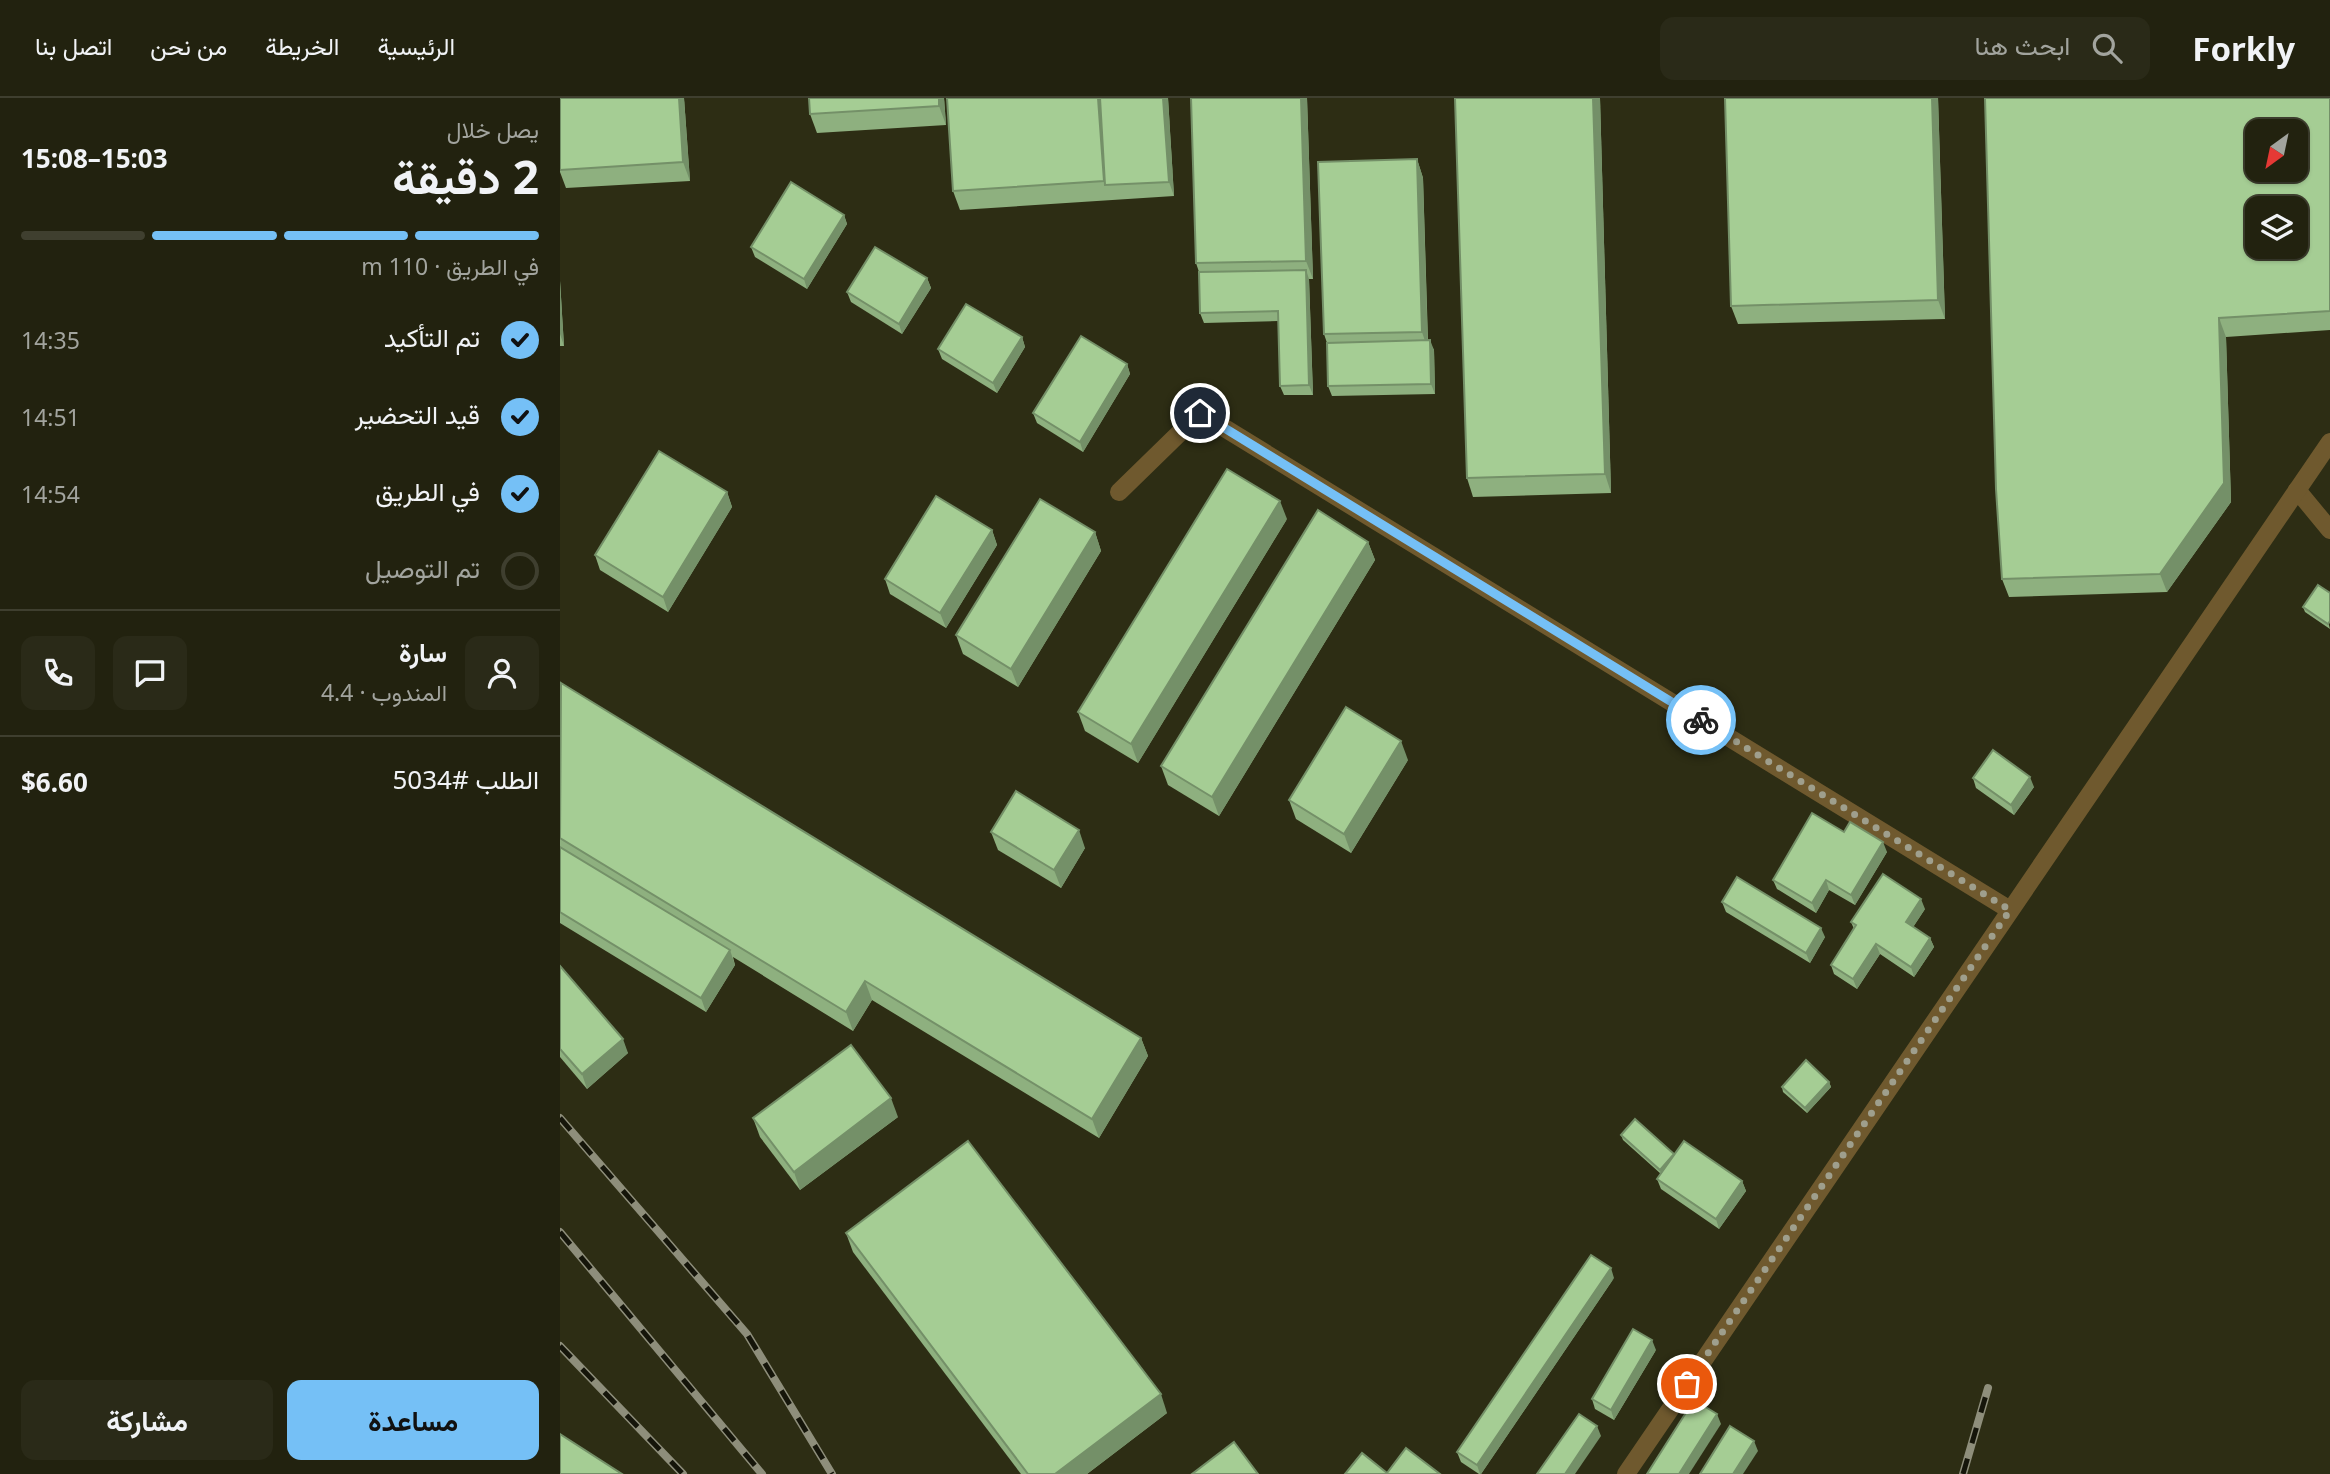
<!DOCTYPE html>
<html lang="ar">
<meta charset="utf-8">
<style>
body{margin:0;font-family:"Noto Sans",Vazirmatn,sans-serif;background:#2a2a18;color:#f1f3f6;direction:rtl;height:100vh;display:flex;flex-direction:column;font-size:26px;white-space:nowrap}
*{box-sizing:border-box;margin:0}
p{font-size:23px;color:#a2a49e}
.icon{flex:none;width:38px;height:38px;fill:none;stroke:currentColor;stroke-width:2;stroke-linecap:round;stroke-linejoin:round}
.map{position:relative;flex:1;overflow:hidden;direction:ltr}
.side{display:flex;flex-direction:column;background:#22220f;width:560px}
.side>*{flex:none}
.needle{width:46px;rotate:213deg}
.controls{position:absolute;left:1685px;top:21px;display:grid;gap:14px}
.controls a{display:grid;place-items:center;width:63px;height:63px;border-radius:14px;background:#22220f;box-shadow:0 2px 5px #0004,0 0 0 2px #3f3f2f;font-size:35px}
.pin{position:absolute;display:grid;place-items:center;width:60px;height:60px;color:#fff;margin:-30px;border:4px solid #fff;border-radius:50%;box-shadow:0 2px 7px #0007}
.courier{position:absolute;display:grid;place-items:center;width:70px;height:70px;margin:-35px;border:5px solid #75c0f6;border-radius:50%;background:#fff;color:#222;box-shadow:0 2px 9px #0007}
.overview em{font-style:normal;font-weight:700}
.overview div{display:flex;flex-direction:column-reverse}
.overview{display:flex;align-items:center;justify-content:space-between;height:119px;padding:0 21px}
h1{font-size:46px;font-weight:700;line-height:52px}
.bar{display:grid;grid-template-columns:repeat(4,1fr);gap:10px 7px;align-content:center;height:84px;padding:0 21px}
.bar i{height:9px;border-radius:5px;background:#3f3f2f}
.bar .on{background:#75c0f6}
.bar p{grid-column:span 4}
.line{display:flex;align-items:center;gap:18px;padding:0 21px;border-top:2px solid #3f3f2f}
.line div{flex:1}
.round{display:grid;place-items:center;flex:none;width:74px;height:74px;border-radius:14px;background:#2a2a18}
ol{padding:0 21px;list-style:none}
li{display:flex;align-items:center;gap:21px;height:77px}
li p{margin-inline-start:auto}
li .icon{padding:7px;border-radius:50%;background:#75c0f6;color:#111;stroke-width:4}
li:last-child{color:#a2a49e}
li i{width:38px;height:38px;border:4px solid #3f3f2f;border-radius:50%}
.primary-button{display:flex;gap:14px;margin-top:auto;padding:14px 21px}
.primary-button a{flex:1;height:80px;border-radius:14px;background:#75c0f6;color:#111;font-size:28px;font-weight:700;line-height:80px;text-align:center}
.primary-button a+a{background:#2a2a18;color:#f1f3f6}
header{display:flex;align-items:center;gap:42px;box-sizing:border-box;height:98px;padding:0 35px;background:#22220f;border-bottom:2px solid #3f3f2f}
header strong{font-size:33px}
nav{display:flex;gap:38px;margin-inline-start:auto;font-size:24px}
.search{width:490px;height:63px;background:#2a2a18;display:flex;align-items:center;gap:18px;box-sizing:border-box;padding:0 24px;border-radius:14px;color:#a2a49e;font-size:26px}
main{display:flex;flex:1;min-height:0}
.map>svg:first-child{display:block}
</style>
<header>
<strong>Forkly</strong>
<div class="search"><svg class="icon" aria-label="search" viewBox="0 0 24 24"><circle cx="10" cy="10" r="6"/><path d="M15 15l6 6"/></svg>ابحث هنا</div>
<nav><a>الرئيسية</a><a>الخريطة</a><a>من نحن</a><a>اتصل بنا</a></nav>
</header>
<main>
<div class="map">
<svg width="1770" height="1376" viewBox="0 0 1770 1376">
<rect width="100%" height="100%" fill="#2d2d14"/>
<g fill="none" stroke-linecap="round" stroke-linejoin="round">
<path stroke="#6f592e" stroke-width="18" d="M1737,392L1770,432"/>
<g stroke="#6f592e" stroke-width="18">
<path d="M559,394L640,315L1450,812"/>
<path d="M1066,1376L1770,344"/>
</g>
<defs>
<g id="rail">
<path d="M0,1020L187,1236L272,1376"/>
<path d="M0,1134L202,1376"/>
<path d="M0,1248L123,1376"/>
<path d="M1403,1376L1428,1290"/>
</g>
</defs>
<use href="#rail" stroke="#8e8e7b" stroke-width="8"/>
<use href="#rail" stroke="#15150a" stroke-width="5" stroke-dasharray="16" stroke-linecap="butt"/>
</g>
<g fill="#8eb07f">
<path d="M0,0H124L130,83L6,90L0,74Z"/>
<path d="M384,0L386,27L257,35L250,16Z"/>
<path d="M608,0L614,98L400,112L393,93Z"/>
<path d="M747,0L753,181H749L753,297H724L720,288L718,223L644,225L640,215L639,174L636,165Z"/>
<path d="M895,0H1040L1051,395L913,399L907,380Z"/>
<path d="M1378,0L1385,221L1178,226L1171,208Z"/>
<path d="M1770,0V232L1666,239L1671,404L1607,494L1449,499L1442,481Z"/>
<path d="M857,61L863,80L868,242L874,252L875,296L772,298L768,288L767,245L764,236Z"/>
<path d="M284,117L287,126L247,191L195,159L191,149Z"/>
<path d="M367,180L371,190L342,236L291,204L287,194Z"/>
<path d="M0,183L4,248H0Z"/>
<path d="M462,239L465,249L437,295L382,261L378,251Z"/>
<path d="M567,266L570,276L523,354L477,325L473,315Z"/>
<path d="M167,394L172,409L108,514L40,472L35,457Z"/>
<path d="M727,421L578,665L525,633L518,614Z"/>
<path d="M432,432L437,447L386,530L330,496L325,481Z"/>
<path d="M535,434L541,453L458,589L403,556L396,537Z"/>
<path d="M808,444L815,462L659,718L608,687L601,668Z"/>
<path d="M1758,487L1770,531L1745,514L1743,509Z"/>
<path d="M0,586L581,940L588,958L539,1040L312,902L293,933L173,859L175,867L146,914L0,825Z"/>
<path d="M848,662L791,755L736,721L729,702Z"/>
<path d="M1413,680L1474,689L1454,717L1416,690Z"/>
<path d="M431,734L525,750L501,790L438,752Z"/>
<path d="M1284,734L1327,754L1295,807L1269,792L1256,815L1217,791L1213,782Z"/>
<path d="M1162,804L1265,839L1250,865L1166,814Z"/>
<path d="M1365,811L1353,829L1370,840L1374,849L1354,879L1320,856L1297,891L1274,876L1271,867L1294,831L1291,824Z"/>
<path d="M0,868L68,955L27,991L0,959Z"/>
<path d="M1269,984L1271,989L1247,1015L1223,994L1222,989Z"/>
<path d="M338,1019L240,1092L200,1039L193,1020Z"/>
<path d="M1061,1037L1182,1083L1186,1093L1159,1131L1101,1091L1097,1081L1101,1076L1063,1042Z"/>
<path d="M286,1135L607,1315L527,1376H461L293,1154Z"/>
<path d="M1054,1180L921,1376H919L901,1364L897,1354Z"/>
<path d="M1096,1252L1054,1322L1035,1311L1032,1301Z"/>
</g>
<g fill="#749068">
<path d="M119,0H124L130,83L123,64Z"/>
<path d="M379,0H384L386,27L379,8Z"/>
<path d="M538,0H544L545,87L544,83Z"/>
<path d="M603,0H608L614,98L609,84Z"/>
<path d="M741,0H747L753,181L746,163Z"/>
<path d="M1033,0H1040L1051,395L1045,376Z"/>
<path d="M1372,0H1378L1385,221L1378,202Z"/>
<path d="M857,61L863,80L868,252L862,234Z"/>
<path d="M284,117L287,126L247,191L244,181Z"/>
<path d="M746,172L749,181L753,297L749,287Z"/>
<path d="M367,180L371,190L342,236L339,226Z"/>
<path d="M0,183L4,248L0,236Z"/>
<path d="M1659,220L1666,239L1671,404L1607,494L1600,476Z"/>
<path d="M462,239L465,249L437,295L433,285Z"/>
<path d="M870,242L874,252L875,296L871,286Z"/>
<path d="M567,266L570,276L523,354L520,344Z"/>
<path d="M167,394L172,409L108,514L103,499Z"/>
<path d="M720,403L727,421L578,665L571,646Z"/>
<path d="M432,432L437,447L386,530L380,515Z"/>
<path d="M535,434L541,453L458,589L451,571Z"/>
<path d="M808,444L815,462L659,718L652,699Z"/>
<path d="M841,643L848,662L791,755L784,736Z"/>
<path d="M1470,679L1474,689L1454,717L1451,707Z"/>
<path d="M519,732L525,750L501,790L494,772Z"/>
<path d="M1323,744L1327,754L1295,807L1291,797Z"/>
<path d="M1266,782L1269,792L1256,815L1252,805Z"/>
<path d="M1361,801L1365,811L1350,834L1346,824Z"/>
<path d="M1261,830L1265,839L1250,865L1246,855Z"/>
<path d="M1370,840L1374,849L1354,879L1351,869Z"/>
<path d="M1316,846L1320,856L1297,891L1293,881Z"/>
<path d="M170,852L175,867L146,914L141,900Z"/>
<path d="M305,883L312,902L293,933L286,914Z"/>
<path d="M581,940L588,958L539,1040L532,1021Z"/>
<path d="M63,941L68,955L27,991L22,976Z"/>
<path d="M1269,984L1271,989L1247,1015L1245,1010Z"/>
<path d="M331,1000L338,1019L240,1092L234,1074Z"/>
<path d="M1114,1056L1101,1077L1100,1072Z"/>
<path d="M1182,1083L1186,1093L1159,1131L1156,1121Z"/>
<path d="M1051,1170L1054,1180L921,1376H920L917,1367Z"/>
<path d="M1092,1242L1096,1252L1054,1322L1051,1312Z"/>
<path d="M601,1296L607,1315L527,1376H495Z"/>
<path d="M1157,1316L1161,1326L1129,1376H1119Z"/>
<path d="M1037,1328L1041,1338L1015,1376H1005Z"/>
<path d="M1194,1343L1198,1353L1183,1376H1173Z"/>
</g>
<g fill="#a5cd94" stroke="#749068" stroke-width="2" fill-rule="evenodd">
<path d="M0,0H119L123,64L0,72Z"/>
<path d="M249,0H379V8L250,16Z"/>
<path d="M387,0H538L544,83L393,93Z"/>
<path d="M540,0H603L609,84L545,87Z"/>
<path d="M631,0H741L746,163L636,165Z"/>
<path d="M895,0H1033L1045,376L907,380Z"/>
<path d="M1165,0H1372L1378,202L1171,208Z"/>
<path d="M1425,0H1770V213L1659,220L1664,385L1600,476L1442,481L1436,391ZM1698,33H1736V72H1698ZM1698,110H1736V149H1698Z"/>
<path d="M857,61L862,234L764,236L758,64Z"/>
<path d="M231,84L284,117L244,181L191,149Z"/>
<path d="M315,149L367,180L339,226L287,194Z"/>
<path d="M746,172L749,287L720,288L718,213L640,215L639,174Z"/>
<path d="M406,206L462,239L433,285L378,251Z"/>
<path d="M521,238L567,266L520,344L473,315Z"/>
<path d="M870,242L871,286L768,288L767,245Z"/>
<path d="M99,353L167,394L103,499L35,457Z"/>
<path d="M667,371L720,403L571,646L518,614Z"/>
<path d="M376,398L432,432L380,515L325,481Z"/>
<path d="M480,401L535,434L451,571L396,537Z"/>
<path d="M758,412L808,444L652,699L601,668Z"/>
<path d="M1758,487L1770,495V523L1768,526L1743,509Z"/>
<path d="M1,585L581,940L532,1021L305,883L286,914L0,740Z"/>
<path d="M786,609L841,643L784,736L729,702Z"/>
<path d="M1433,652L1470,679L1451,707L1413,680Z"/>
<path d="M456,693L519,732L494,772L431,734Z"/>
<path d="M1252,715L1284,734L1290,724L1323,744L1291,797L1266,782L1252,805L1213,782Z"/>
<path d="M0,749L170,852L141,900L0,814Z"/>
<path d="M1323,776L1361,801L1346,824L1370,840L1351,869L1316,846L1293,881L1271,867L1296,827L1291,824Z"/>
<path d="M1177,779L1261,830L1246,855L1162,804Z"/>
<path d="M0,868L63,941L22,976L0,951Z"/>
<path d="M291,947L331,1000L234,1074L193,1020Z"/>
<path d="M1246,962L1269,984L1245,1010L1222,989Z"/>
<path d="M1075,1021L1114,1056L1100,1072L1061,1037Z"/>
<path d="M408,1043L601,1296L495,1376H468L286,1135Z"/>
<path d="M1124,1043L1182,1083L1156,1121L1097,1081Z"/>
<path d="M1031,1157L1051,1170L917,1367L897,1354Z"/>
<path d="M1073,1231L1092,1242L1051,1312L1032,1301Z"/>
<path d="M1134,1302L1157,1316L1119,1376H1087Z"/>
<path d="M1019,1316L1037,1328L1005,1376H977Z"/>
<path d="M1170,1328L1194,1343L1173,1376H1140Z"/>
<path d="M0,1336L62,1376H0Z"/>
<path d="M674,1344L698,1376H632Z"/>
<path d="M846,1350L880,1376H785L802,1355L827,1375Z"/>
</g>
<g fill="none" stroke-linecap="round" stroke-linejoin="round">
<path stroke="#9f9f8d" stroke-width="7" stroke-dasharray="0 12.6" d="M1127,1286L1450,812L1141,622"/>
<path stroke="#75c0f6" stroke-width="9" d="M640,315L1141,622"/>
</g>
</svg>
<div class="controls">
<a><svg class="needle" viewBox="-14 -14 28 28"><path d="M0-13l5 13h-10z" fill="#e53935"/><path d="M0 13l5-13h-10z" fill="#a2a49e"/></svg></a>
<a><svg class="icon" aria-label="layers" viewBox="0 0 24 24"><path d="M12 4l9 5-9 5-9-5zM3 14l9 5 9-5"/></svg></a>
</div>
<div class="pin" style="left:1127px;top:1286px;background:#ea580c"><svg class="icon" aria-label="bag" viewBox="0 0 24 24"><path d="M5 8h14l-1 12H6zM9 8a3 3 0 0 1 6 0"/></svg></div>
<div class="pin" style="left:640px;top:315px;background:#1f2937"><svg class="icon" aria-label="home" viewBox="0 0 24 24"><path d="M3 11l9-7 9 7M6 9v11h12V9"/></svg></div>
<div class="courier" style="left:1141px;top:622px"><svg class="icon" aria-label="bike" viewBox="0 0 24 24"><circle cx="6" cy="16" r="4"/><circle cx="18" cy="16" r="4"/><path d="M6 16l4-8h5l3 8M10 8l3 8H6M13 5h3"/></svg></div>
</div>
<section class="side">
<div class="overview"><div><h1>2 دقيقة</h1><p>يصل خلال</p></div><em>15:03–15:08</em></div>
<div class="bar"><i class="on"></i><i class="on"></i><i class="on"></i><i></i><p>في الطريق · 110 m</p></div>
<ol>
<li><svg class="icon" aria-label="check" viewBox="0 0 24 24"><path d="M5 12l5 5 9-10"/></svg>تم التأكيد<p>14:35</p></li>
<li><svg class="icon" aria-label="check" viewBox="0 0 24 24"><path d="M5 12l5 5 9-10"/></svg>قيد التحضير<p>14:51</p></li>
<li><svg class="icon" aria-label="check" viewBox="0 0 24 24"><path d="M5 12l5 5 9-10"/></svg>في الطريق<p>14:54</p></li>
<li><i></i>تم التوصيل</li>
</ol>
<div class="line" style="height:126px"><a class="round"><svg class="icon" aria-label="person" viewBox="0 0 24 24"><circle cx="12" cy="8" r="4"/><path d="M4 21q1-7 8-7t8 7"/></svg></a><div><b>سارة</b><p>المندوب · 4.4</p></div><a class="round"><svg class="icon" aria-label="chat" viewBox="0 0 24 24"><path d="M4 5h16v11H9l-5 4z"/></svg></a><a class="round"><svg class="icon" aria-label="phone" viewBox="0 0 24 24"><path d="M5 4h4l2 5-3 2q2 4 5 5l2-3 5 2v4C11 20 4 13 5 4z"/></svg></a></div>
<div class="line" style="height:91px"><div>الطلب #5034</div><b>$6.60</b></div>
<div class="primary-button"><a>مساعدة</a><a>مشاركة</a></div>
</section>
</main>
